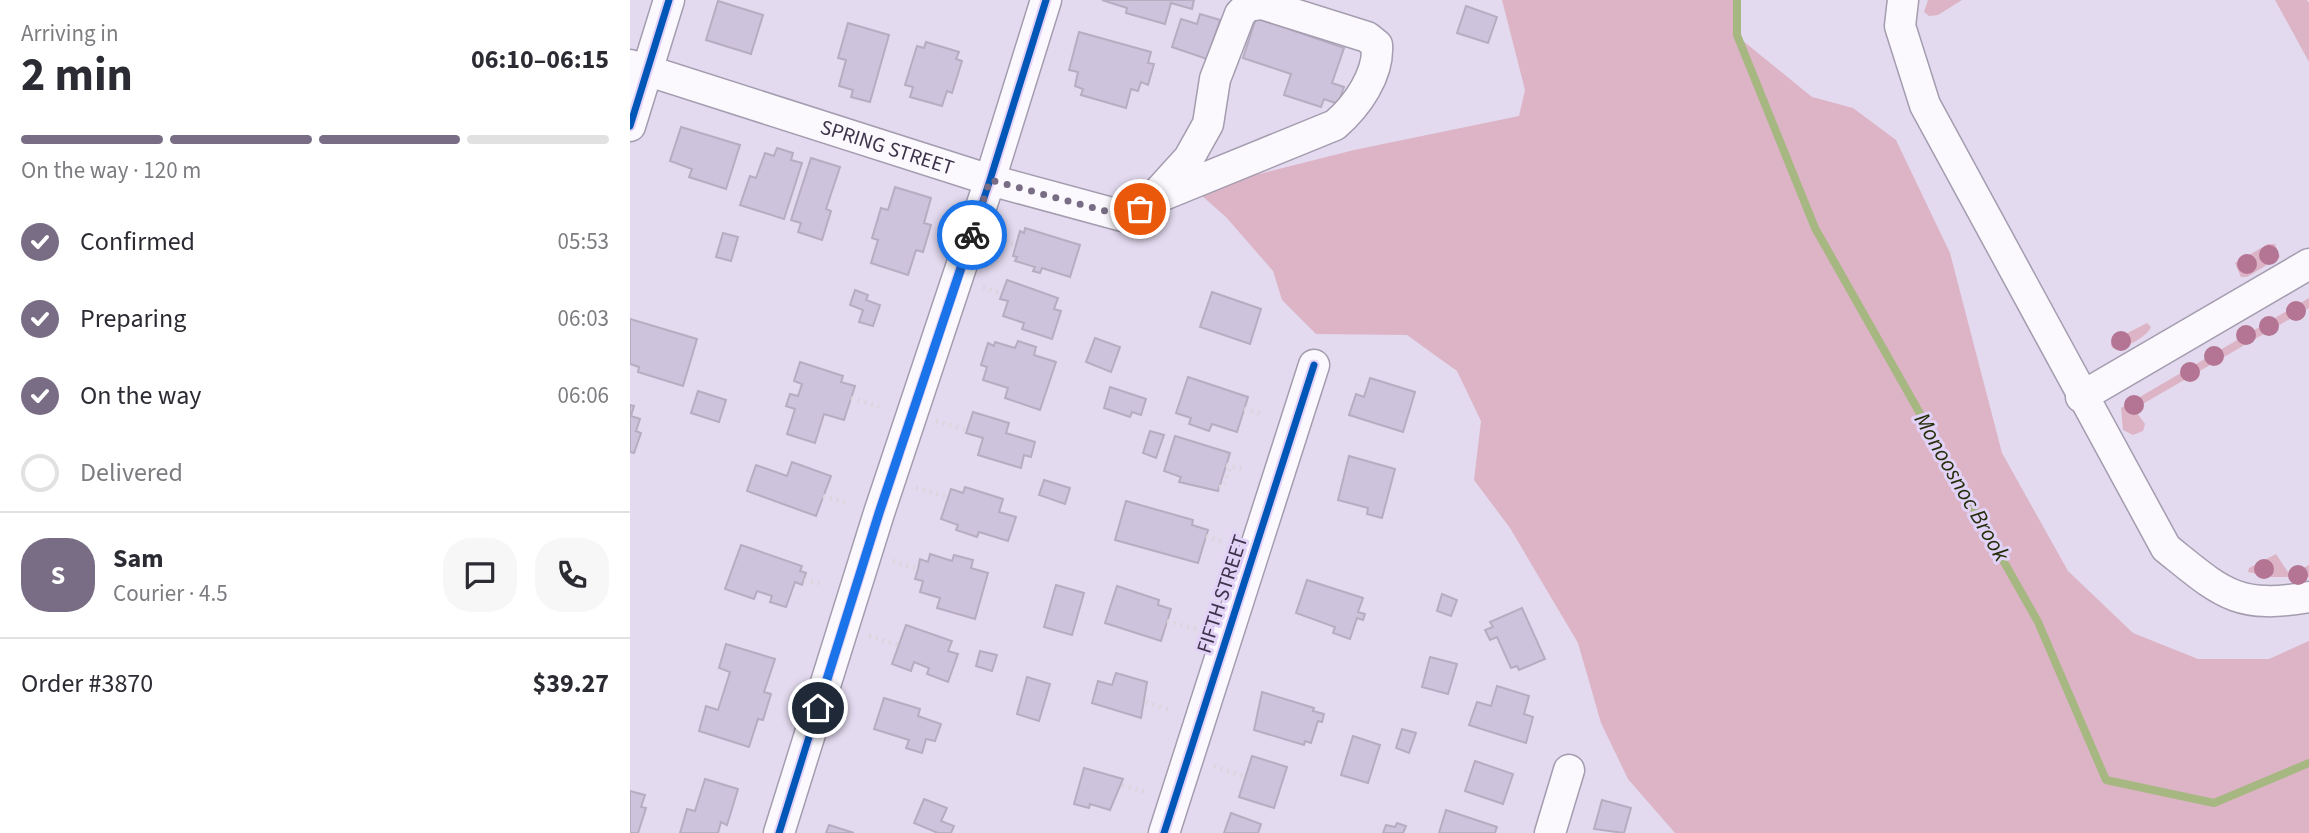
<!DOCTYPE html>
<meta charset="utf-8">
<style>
body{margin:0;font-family:"Source Sans 3",sans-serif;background:#f7f7f7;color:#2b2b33;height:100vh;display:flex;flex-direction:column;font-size:26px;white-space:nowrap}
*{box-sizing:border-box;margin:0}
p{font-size:23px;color:#7c7c81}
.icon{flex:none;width:38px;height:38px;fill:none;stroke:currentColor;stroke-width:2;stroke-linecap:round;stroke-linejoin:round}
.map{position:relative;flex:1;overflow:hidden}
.drawer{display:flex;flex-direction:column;background:#fff;width:630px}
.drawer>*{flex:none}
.pin{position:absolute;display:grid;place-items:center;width:60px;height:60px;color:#fff;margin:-30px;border:4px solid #fff;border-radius:50%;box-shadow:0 2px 7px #0007}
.courier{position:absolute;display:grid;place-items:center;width:70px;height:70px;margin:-35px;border:5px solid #1a73e8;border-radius:50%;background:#fff;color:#222;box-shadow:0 2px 9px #0007}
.headline em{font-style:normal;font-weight:700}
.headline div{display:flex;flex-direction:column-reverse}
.headline{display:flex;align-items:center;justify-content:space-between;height:119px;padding:0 21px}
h1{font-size:46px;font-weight:700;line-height:52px}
.bar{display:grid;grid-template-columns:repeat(4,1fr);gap:10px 7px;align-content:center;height:84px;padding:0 21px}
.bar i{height:9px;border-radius:5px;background:#e1e1e2}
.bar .on{background:#786d84}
.bar p{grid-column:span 4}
.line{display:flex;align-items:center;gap:18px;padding:0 21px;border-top:2px solid #e1e1e2}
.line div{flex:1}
.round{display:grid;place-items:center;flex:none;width:74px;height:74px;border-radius:28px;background:#f7f7f7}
ol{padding:0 21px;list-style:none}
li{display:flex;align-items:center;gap:21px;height:77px}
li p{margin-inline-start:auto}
li .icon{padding:7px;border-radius:50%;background:#786d84;color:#fff;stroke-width:4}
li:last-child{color:#7c7c81}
li i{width:38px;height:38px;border:4px solid #e1e1e2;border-radius:50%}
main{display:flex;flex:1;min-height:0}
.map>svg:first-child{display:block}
</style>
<main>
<section class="drawer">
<div class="headline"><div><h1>2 min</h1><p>Arriving in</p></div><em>06:10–06:15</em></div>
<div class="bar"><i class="on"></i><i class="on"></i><i class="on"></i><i></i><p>On the way · 120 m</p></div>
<ol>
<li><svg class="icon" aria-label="check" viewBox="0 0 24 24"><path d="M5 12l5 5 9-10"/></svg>Confirmed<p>05:53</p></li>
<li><svg class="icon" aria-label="check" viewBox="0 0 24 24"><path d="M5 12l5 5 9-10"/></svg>Preparing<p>06:03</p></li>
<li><svg class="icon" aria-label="check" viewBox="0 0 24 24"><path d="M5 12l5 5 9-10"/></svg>On the way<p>06:06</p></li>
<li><i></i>Delivered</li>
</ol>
<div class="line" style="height:126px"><b class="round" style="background:#786d84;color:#fff">S</b><div><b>Sam</b><p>Courier · 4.5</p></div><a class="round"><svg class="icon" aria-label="chat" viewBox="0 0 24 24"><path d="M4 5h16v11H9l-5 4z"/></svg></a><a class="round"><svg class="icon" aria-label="phone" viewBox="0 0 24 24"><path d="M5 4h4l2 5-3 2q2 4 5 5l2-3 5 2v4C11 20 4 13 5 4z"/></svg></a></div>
<div class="line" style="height:91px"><div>Order #3870</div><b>$39.27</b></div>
</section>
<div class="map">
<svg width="1679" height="833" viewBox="0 0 1679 833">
<rect width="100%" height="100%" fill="#e3daef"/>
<g fill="#dcb4c5">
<path d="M872,0H1107V36L1182,97L1223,108L1266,140L1320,253L1372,453L1438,571L1503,633L1568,659H1639L1679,641V833H1045L998,779L971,723L948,643L880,528L844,480L851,421L827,371L777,335L686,334L652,300L643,271L596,217L571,195L581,186L724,150L889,116L895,90Z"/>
<path d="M1298,0H1332L1308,15L1299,16L1294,12Z"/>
<path d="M1645,0H1677L1679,3V62Z"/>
<path d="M1638,244H1645L1650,257L1617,277H1611L1605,263Z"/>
<path d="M1679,298V308L1504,409L1515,424L1513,431L1503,435L1493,430L1491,408Z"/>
<path d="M1517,323L1521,327C1517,337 1493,350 1482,348L1481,343L1484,340Z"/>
<path d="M1646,554L1660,575L1679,565V577H1642L1618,572L1619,568Z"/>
</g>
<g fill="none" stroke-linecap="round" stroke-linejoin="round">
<path stroke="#a6b782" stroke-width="8" d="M1107,0V35L1185,228L1408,622L1476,780L1584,803L1679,763"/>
</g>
<g fill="#cec3dc" stroke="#b6adc1" stroke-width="2">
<path d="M472,0H564L562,9L541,3L535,24L496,13L497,8Z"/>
<path d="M88,1L133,15L121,54L76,40Z"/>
<path d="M836,6L867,17L858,43L827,33Z"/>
<path d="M570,14L590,20L577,59L542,47L551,19L567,24Z"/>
<path d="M626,18L714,48L702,83L714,87L708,104L694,99L691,107L654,95L661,74L613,58Z"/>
<path d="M218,23L259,35L240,102L221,97L223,90L209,86L216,60L208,58Z"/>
<path d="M449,32L521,52L518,63L524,64L518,85L511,82L508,91L501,89L496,108L451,95L453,89L445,86L448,72L439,70Z"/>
<path d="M296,42L329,52L326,59L332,61L322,93L317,91L312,106L280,97L283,87L275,85L287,46L294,48Z"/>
<path d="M51,127L110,145L96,189L59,177L62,169L40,161Z"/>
<path d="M147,148L163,153L161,160L172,163L154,219L110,205L120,176L126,178L135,153L144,156Z"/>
<path d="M181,158L210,167L196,209L201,211L192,240L168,232L171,223L161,220Z"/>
<path d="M265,187L301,198L294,223L301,225L293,252L286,250L278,275L241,263L248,240L242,238L251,208L258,210Z"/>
<path d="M395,228L450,245L440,277L412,268L410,273L403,271L405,267L385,261L387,257L383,256L386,245L390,231L394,233Z"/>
<path d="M93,233L108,237L101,261L86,257Z"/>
<path d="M377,280L428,298L424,309L431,311L422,339L392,329L394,323L373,316L378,301L370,299Z"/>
<path d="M225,290L238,295L236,300L250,305L243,326L229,322L233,310L220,305Z"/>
<path d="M582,292L631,309L620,344L570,327Z"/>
<path d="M0,319L67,339L53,386L8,372L9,367L0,364Z"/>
<path d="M465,338L490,347L481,372L456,362Z"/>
<path d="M388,341L406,347L404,355L426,362L410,410L375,398L378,388L353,380L357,367L351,365L358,343L364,346L365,342L385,348Z"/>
<path d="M170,362L213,376L211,382L225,386L214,420L194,414L185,443L157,434L165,409L156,406L160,394L168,396L172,384L164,381Z"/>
<path d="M558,377L618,397L607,432L582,424L579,431L559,424L561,418L546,413Z"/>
<path d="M740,378L785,392L773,432L719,415L726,394L734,397Z"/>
<path d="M480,387L516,399L511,415L502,412L500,417L474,408Z"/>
<path d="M68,391L96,400L89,422L61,413Z"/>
<path d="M0,405L4,406L1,416L10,419L6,431L11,433L4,453L0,452Z"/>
<path d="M343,412L379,423L376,433L405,442L401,457L394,455L391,468L348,455L353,438L336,433Z"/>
<path d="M520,431L534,435L526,458L513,453Z"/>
<path d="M545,436L600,453L588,491L549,482L551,477L534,471Z"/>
<path d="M719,456L765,469L752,518L737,514L738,508L708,500Z"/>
<path d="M162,462L201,476L186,516L117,491L126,465L157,476Z"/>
<path d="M414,480L440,488L435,504L409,495Z"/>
<path d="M335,487L373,499L369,512L386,517L378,541L349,532L347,537L326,530L328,525L311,519L321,489L333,493Z"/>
<path d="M496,501L563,520L562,525L578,530L568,563L485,540Z"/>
<path d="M111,545L172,566L170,571L176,573L172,585L165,582L156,607L140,602L142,596L127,591L124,599L95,589Z"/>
<path d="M300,554L322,561L324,555L343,560L341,568L358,573L345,619L307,608L310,598L290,592L293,581L285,579L288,569L290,559L298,562Z"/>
<path d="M677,580L733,598L728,612L735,614L733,620L727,618L720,639L703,633L705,627L666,613Z"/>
<path d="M426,585L454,593L442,635L414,627Z"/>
<path d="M487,586L529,600L528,605L541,609L531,641L475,623Z"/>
<path d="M812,594L827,600L821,616L807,611Z"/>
<path d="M892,608L915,659L889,670L887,666L881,668L867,637L860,640L855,630L863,627L860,622Z"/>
<path d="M276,625L322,641L318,651L328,654L318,682L297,674L299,668L284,662L281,671L262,664Z"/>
<path d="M96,644L145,659L134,692L141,694L133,720L128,719L119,747L69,731L76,706L88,710L100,672L89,668Z"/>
<path d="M350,651L367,655L362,671L346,666Z"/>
<path d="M800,657L827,664L818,694L792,687Z"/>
<path d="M486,673L517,682L511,718L462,703L468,681L482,685Z"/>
<path d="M397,677L420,684L409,721L387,714Z"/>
<path d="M867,686L899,696L894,714L903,717L896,743L839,725L847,702L861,706Z"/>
<path d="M632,692L684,708L683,711L694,714L692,722L688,721L681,743L675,741L674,745L624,730Z"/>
<path d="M254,698L290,709L288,716L311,724L305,741L296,739L292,753L276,748L279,740L244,729Z"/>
<path d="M772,729L786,733L779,753L766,748Z"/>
<path d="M723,736L750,745L738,783L711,775Z"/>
<path d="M622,756L657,767L644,808L609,797Z"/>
<path d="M845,761L883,774L873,804L835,791Z"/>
<path d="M454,768L493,779L480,810L460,804L459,808L444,804Z"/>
<path d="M75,779L108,789L97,825L91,822L88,833H50L57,809L65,811Z"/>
<path d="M0,791L15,795L11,807L16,808L8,833H0Z"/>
<path d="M294,799L317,808L311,821L324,826L321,833H308L284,823Z"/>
<path d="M972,800L1001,808L994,833L964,829Z"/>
<path d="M816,810L867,827L865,833H809Z"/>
<path d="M601,813L631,824L628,833H594Z"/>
<path d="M767,823L776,826L773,833H753L756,825L765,827Z"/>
<path d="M199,825L224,833H196Z"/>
</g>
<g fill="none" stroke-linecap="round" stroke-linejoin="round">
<defs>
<g id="minor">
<path d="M1273,0L1270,26L1295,105L1536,548C1591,592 1606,610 1679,597"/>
<path id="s1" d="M0,65L360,180L515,222"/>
<path d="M0,126L39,0"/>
<path d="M498,217L521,200L559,158L578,124L585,79L610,14L618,6L632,4L737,37L747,45C749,75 727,106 705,125L521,200"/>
<path d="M1451,397L1679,264"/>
<path d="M149,833L249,513L360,180L416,0"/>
<path d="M534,833L684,365"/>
<path d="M920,833L939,770"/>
</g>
</defs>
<use href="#minor" stroke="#a49caf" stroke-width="33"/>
<g stroke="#d9d6dd" stroke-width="4.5" stroke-dasharray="2 5" stroke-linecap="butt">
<path d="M368,239L386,245"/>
<path d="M353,287L372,294"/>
<path d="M221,398L249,407"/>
<path d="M614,409L632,414"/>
<path d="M306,421L337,430"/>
<path d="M596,465L615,470"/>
<path d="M589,487H593L601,466"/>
<path d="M286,488L318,497"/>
<path d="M193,496L219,504"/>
<path d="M576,536L593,542"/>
<path d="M263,561L288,569"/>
<path d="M174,580L193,584"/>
<path d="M537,621L566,629"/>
<path d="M239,636L268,645"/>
<path d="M516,702L540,710"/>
<path d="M584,766L615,777"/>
<path d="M492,785L515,792"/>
</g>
<use href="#minor" stroke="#fbf9fd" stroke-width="30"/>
<defs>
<g id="cycleway">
<path d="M0,126L39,0"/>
<path d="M149,833L249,513L360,180L416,0"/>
<path d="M534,833L684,365"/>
</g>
</defs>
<use href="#cycleway" stroke="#e2d2f7" stroke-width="11"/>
<use href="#cycleway" stroke="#0057b8" stroke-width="7"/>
</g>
<g fill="#b47493">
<circle cx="1639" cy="255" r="10"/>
<circle cx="1617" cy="264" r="10"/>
<circle cx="1666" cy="311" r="10"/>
<circle cx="1639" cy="326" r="10"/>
<circle cx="1616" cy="335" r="10"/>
<circle cx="1491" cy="341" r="10"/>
<circle cx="1584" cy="356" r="10"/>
<circle cx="1560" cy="372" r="10"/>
<circle cx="1504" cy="405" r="10"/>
<circle cx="1634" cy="569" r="10"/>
<circle cx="1668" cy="575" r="10"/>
</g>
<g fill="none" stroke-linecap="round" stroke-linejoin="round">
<path stroke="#786d84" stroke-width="7" stroke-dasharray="0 12.6" d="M342,235L360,180L498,217L510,209"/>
<path stroke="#1a73e8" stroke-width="9" d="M188,708L249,513L342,235"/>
</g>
<g text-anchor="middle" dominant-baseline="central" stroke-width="6" stroke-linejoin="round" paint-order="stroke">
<g font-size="21" fill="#3e334b" stroke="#e2d2f7">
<text stroke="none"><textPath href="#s1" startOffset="270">SPRING STREET</textPath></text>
<text transform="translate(592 594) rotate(-72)">FIFTH STREET</text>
</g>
<g font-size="23" font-style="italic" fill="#232e09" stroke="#e2d2f7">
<text transform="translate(1332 487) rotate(60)">Monoosnoc Brook</text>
</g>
</g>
</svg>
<div class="pin" style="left:510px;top:209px;background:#ea580c"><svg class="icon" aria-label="bag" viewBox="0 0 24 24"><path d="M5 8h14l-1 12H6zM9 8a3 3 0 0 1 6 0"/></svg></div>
<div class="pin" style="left:188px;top:708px;background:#1f2937"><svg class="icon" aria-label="home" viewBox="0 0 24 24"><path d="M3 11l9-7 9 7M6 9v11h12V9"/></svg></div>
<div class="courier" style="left:342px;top:235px"><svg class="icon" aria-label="bike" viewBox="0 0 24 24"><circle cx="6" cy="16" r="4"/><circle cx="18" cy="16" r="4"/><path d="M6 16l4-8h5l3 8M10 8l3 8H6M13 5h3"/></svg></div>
</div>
</main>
